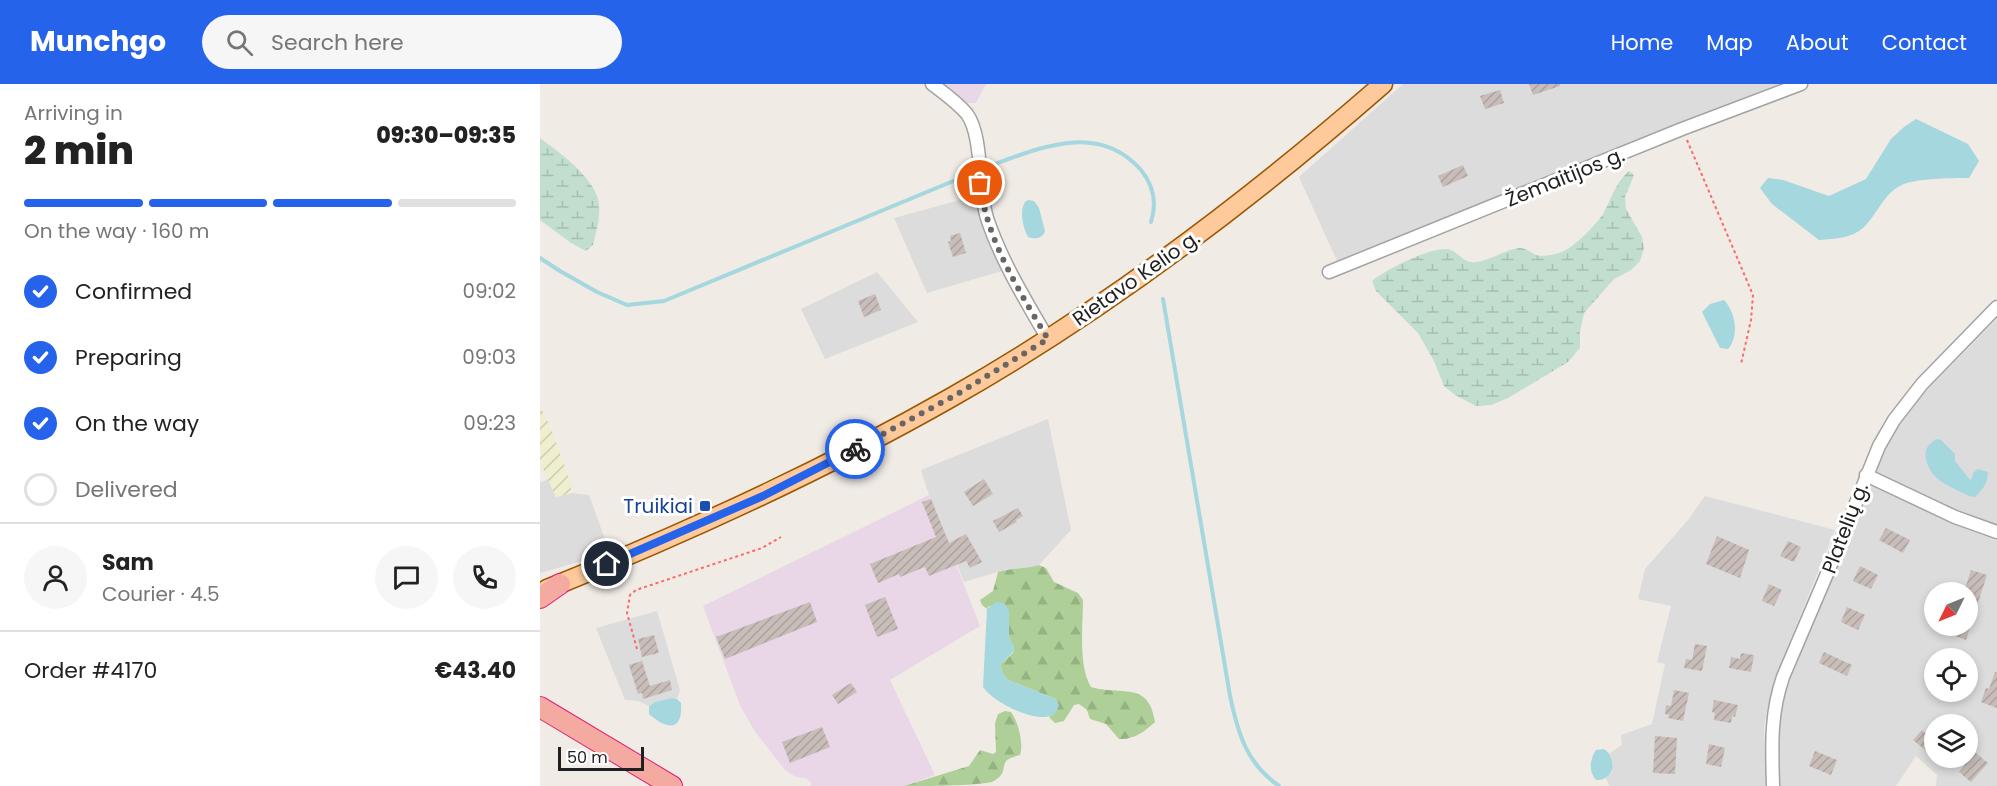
<!DOCTYPE html>
<meta charset="utf-8">
<style>
body{margin:0;font-family:Poppins,sans-serif;background:#f6f6f6;color:#222;height:100vh;display:flex;flex-direction:column;font-size:22px;white-space:nowrap}
*{box-sizing:border-box;margin:0}
p{font-size:20px;color:#767676}
.icon{flex:none;width:33px;height:33px;fill:none;stroke:currentColor;stroke-width:2;stroke-linecap:round;stroke-linejoin:round}
.map{position:relative;flex:1;overflow:hidden}
.drawer{display:flex;flex-direction:column;background:#fff;width:540px}
.drawer>*{flex:none}
.needle{width:39px;rotate:227deg}
.controls{position:absolute;left:1384px;top:498px;display:grid;gap:12px}
.controls a{display:grid;place-items:center;width:54px;height:54px;border-radius:50%;background:#fff;box-shadow:0 3px 9px #0003;font-size:30px}
.scale{position:absolute;left:18px;bottom:15px;width:86px;box-sizing:border-box;padding-left:6px;border:3px solid #1f1f1f;border-top:0;font-size:16px;line-height:21px;white-space:nowrap;color:#1f1f1f;-webkit-text-stroke:4px #fff;paint-order:stroke}
.pin{position:absolute;display:grid;place-items:center;width:51px;height:51px;color:#fff;margin:-26px;border:3px solid #fff;border-radius:50%;box-shadow:0 2px 6px #0007}
.courier{position:absolute;display:grid;place-items:center;width:60px;height:60px;margin:-30px;border:4px solid #2563eb;border-radius:50%;background:#fff;color:#222;box-shadow:0 2px 8px #0007}
.summary em{font-style:normal;font-weight:800}
.summary div{display:flex;flex-direction:column-reverse}
.summary{display:flex;align-items:center;justify-content:space-between;height:102px;padding:0 24px}
h1{font-size:39px;font-weight:800;line-height:45px}
.bar{display:grid;grid-template-columns:repeat(4,1fr);gap:9px 6px;align-content:center;height:72px;padding:0 24px}
.bar i{height:8px;border-radius:4px;background:#e0e0e0}
.bar .current{background:#2563eb}
.bar p{grid-column:span 4}
.line{display:flex;align-items:center;gap:15px;padding:0 24px;border-top:2px solid #e0e0e0}
.line div{flex:1}
.round{display:grid;place-items:center;flex:none;width:63px;height:63px;border-radius:32px;background:#f6f6f6}
ol{padding:0 24px;list-style:none}
li{display:flex;align-items:center;gap:18px;height:66px}
li p{margin-inline-start:auto}
li .icon{padding:6px;border-radius:50%;background:#2563eb;color:#fff;stroke-width:4}
li:last-child{color:#767676}
li i{width:33px;height:33px;border:3px solid #e0e0e0;border-radius:50%}
header{display:flex;align-items:center;gap:36px;box-sizing:border-box;height:84px;padding:0 30px;background:#2563eb;color:#fff}
header strong{font-size:28px}
nav{display:flex;gap:33px;margin-inline-start:auto;font-size:21px}
.search{width:420px;height:54px;background:#f6f6f6;display:flex;align-items:center;gap:15px;box-sizing:border-box;padding:0 21px;border-radius:33px;color:#767676;font-size:22px}
main{display:flex;flex:1;min-height:0}
.map>svg:first-child{display:block}
</style>
<header>
<strong>Munchgo</strong>
<div class="search"><svg class="icon" aria-label="search" viewBox="0 0 24 24"><circle cx="10" cy="10" r="6"/><path d="M15 15l6 6"/></svg>Search here</div>
<nav><a>Home</a><a>Map</a><a>About</a><a>Contact</a></nav>
</header>
<main>
<section class="drawer">
<div class="summary"><div><h1>2 min</h1><p>Arriving in</p></div><em>09:30–09:35</em></div>
<div class="bar"><i class="current"></i><i class="current"></i><i class="current"></i><i></i><p>On the way · 160 m</p></div>
<ol>
<li><svg class="icon" aria-label="check" viewBox="0 0 24 24"><path d="M5 12l5 5 9-10"/></svg>Confirmed<p>09:02</p></li>
<li><svg class="icon" aria-label="check" viewBox="0 0 24 24"><path d="M5 12l5 5 9-10"/></svg>Preparing<p>09:03</p></li>
<li><svg class="icon" aria-label="check" viewBox="0 0 24 24"><path d="M5 12l5 5 9-10"/></svg>On the way<p>09:23</p></li>
<li><i></i>Delivered</li>
</ol>
<div class="line" style="height:108px"><a class="round"><svg class="icon" aria-label="person" viewBox="0 0 24 24"><circle cx="12" cy="8" r="4"/><path d="M4 21q1-7 8-7t8 7"/></svg></a><div><b>Sam</b><p>Courier · 4.5</p></div><a class="round"><svg class="icon" aria-label="chat" viewBox="0 0 24 24"><path d="M4 5h16v11H9l-5 4z"/></svg></a><a class="round"><svg class="icon" aria-label="phone" viewBox="0 0 24 24"><path d="M5 4h4l2 5-3 2q2 4 5 5l2-3 5 2v4C11 20 4 13 5 4z"/></svg></a></div>
<div class="line" style="height:78px"><div>Order #4170</div><b>€43.40</b></div>
</section>
<div class="map">
<svg width="1457" height="702" viewBox="0 0 1457 702">
<defs>
<pattern id="farmland-furrows" width="10" height="10" patternUnits="userSpaceOnUse" patternTransform="scale(1.5)"><rect width="10" height="10" fill="#efeecf"/><path d="M-1 1l2-2M0 10L10 0M9 11l2-2" fill="none" stroke="#ccccb1"/></pattern>
<pattern id="forest-firs" width="22" height="20" patternUnits="userSpaceOnUse" patternTransform="scale(1.5)"><rect width="22" height="20" fill="#aed098"/><path d="M5 1l3.5 6h-7zM16 11l3.5 6h-7z" fill="#95b283"/></pattern>
<pattern id="wetland-marsh" width="20" height="14" patternUnits="userSpaceOnUse" patternTransform="scale(1.5)"><rect width="20" height="14" fill="#c1dece"/><path d="M1 5h8M5 5V1M11 12h8M15 12V8" fill="none" stroke="#a5beb0"/></pattern>
<pattern id="building-hatch" width="6" height="6" patternUnits="userSpaceOnUse" patternTransform="scale(1.5)"><rect width="6" height="6" fill="#c8bdb8"/><path d="M-1 1l2-2M0 6l6-6M5 7l2-2" fill="none" stroke="#aba29e"/></pattern>
</defs>
<rect width="100%" height="100%" fill="#f0ebe5"/>
<g fill="#dddcdc" fill-rule="evenodd">
<path d="M863,0H1246L797,177L759,93Z"/>
<path d="M435,112L462,187L387,209L354,134Z"/>
<path d="M337,188L378,238L285,275L261,225Z"/>
<path d="M1457,235V702H1396L1397,691L1376,672L1356,702H1240L1238,650L1240,629L1245,609L1337,379L1357,344L1381,312ZM1395,508H1428V542H1395ZM1395,574H1428V608H1395ZM1395,640H1428V674H1395Z"/>
<path d="M508,335L531,446L499,481L489,484L468,485L424,498L389,411L381,386Z"/>
<path d="M8,395L16,413L32,409L49,411L70,469L0,489V399Z"/>
<path d="M1165,412L1295,446L1237,589L1229,619L1224,642L1226,702H1069L1066,694L1072,688L1073,678L1070,669L1082,661L1081,651L1112,640L1125,580L1117,578L1131,522L1098,515L1105,485L1148,436Z"/>
<path d="M117,527L140,606L137,615L132,614L115,618L109,622L98,617L85,616L56,544Z"/>
</g>
<g fill="#e9d6e7">
<path d="M384,0H446L436,19H406Z"/>
<path d="M389,411L440,542L350,596L395,691L364,702H271V699L266,694L256,693L245,686L214,646L200,621L163,522Z"/>
</g>
<path fill="url(#farmland-furrows)" d="M0,322L10,342L29,394L32,409L16,413L0,378Z"/>
<g fill="url(#forest-firs)">
<path d="M499,481L506,484L514,498L538,509L543,516C543,541 538,582 551,603C581,612 609,596 615,638C605,647 594,656 579,655L566,640L550,635L547,626L539,620L534,621L524,637L515,639L509,633L515,629L516,615L468,596L463,590L460,581L473,569L474,564L469,553V527L449,522L447,525L442,521L440,516L453,507L458,488C471,484 485,485 499,481Z"/>
<path d="M465,627L471,628C478,637 484,660 480,671C476,672 470,674 467,676C461,682 468,690 452,698C434,702 386,702 364,702L429,682L440,666L453,670L456,668L455,639L458,630Z"/>
</g>
<g fill="url(#wetland-marsh)">
<path d="M0,54C20,69 50,90 58,115C62,129 56,148 53,161L46,167L31,159L0,136Z"/>
<path d="M1089,87L1094,91L1085,113L1086,125L1102,153L1104,164L1100,177L1091,186L1074,195L1044,229L1040,248V264L1028,278L968,314L951,321L936,322L915,311L904,302L894,277L878,249L836,207L832,197C845,186 890,163 907,165C916,166 922,177 931,178C944,180 964,166 979,164C986,164 990,168 996,171C1002,173 1013,171 1019,169C1033,165 1055,142 1063,130C1072,114 1075,99 1089,87Z"/>
</g>
<g fill="#a4d7de">
<path d="M1376,35L1428,60L1439,77L1429,94C1413,94 1373,94 1360,102C1343,111 1337,131 1323,144C1312,154 1294,155 1279,156L1232,120L1220,104L1228,94L1243,96L1289,112L1326,95L1351,55L1364,43Z"/>
<path d="M488,116L494,117L499,124L505,147C503,154 495,156 488,153C483,143 479,128 485,118Z"/>
<path d="M1184,216C1195,228 1200,251 1188,265L1180,264L1162,228L1170,220Z"/>
<path d="M1396,355L1401,356L1415,370V377L1430,396L1432,394L1433,389L1438,385L1448,388C1448,399 1443,405 1435,413L1429,412C1412,403 1390,397 1386,375C1384,365 1388,361 1396,355Z"/>
<path d="M456,518L464,519L469,527V553L474,564L473,568L460,581L463,590L468,596L516,615L519,621C517,626 516,630 510,632C493,638 453,618 443,603L447,525Z"/>
<path d="M132,614L137,615L141,619C143,648 127,646 109,630V622L115,618Z"/>
<path d="M1064,665C1078,674 1075,697 1056,696C1048,687 1050,675 1056,666Z"/>
</g>
<g fill="none" stroke-linecap="round" stroke-linejoin="round">
<g stroke="#a4d7de" stroke-width="4">
<path d="M452,81C502,63 559,38 601,86C614,102 617,119 611,138"/>
<path d="M0,174L20,187L57,208L87,221L124,217L423,93"/>
<path d="M623,215L690,612C698,649 706,679 739,702"/>
</g>
</g>
<g fill="url(#building-hatch)">
<path d="M989,0H1020V2L993,11Z"/>
<path d="M960,6L964,19L945,25L940,12Z"/>
<path d="M923,81L928,92L903,103L898,92Z"/>
<path d="M420,149L426,169L413,173L408,158L411,157L410,152Z"/>
<path d="M335,210L341,226L324,233L318,217Z"/>
<path d="M444,395L453,410L433,422L424,408Z"/>
<path d="M391,415L409,459L426,450L442,478L430,484L426,477L389,492L385,483L360,493L359,490L338,499L330,480L396,453L382,418Z"/>
<path d="M478,424L483,432L476,436L477,438L459,448L453,437Z"/>
<path d="M1346,444L1370,456L1363,469L1339,456Z"/>
<path d="M1177,452L1209,466L1200,494L1166,480Z"/>
<path d="M1248,457L1261,463L1254,478L1240,472Z"/>
<path d="M1320,482L1338,491L1331,505L1313,497Z"/>
<path d="M1431,486L1447,491L1426,556L1413,551L1416,542H1428V508H1424Z"/>
<path d="M1229,500L1242,506L1234,522L1222,517Z"/>
<path d="M345,513L358,545L337,553L325,521Z"/>
<path d="M270,518L277,538L185,575L176,553Z"/>
<path d="M1307,523L1325,531L1318,546L1301,538Z"/>
<path d="M114,551L119,569L102,573L98,555Z"/>
<path d="M1155,560L1167,562L1162,587L1144,584L1146,575L1152,576Z"/>
<path d="M1284,568L1312,581L1307,592L1279,579Z"/>
<path d="M1201,569L1214,571L1211,588L1189,584L1191,573L1200,575Z"/>
<path d="M102,577L110,602L130,596L132,606L103,615L102,609L98,610L89,581Z"/>
<path d="M1455,588H1457V624L1441,618L1446,604L1449,605Z"/>
<path d="M311,599L317,608L298,620L292,611Z"/>
<path d="M1134,606L1149,609L1143,637L1128,634L1129,631L1125,630L1126,621L1131,622Z"/>
<path d="M1174,616L1198,621L1195,633L1192,632L1191,639L1174,636L1175,629L1172,628Z"/>
<path d="M282,643L290,663L250,679L242,658Z"/>
<path d="M1382,646L1395,657V674L1373,656Z"/>
<path d="M1115,652L1137,654L1135,690L1113,689Z"/>
<path d="M1169,660L1185,664L1181,683L1166,680Z"/>
<path d="M1275,667L1297,676L1291,691L1269,682Z"/>
<path d="M1436,669L1448,679L1431,698L1419,688L1425,681L1416,674H1432Z"/>
</g>
<g fill="none" stroke-linecap="round" stroke-linejoin="round">
<defs>
<g id="minor">
<path d="M392,0C404,9 417,18 427,30C444,54 437,107 448,137C462,178 486,217 508,255"/>
<path d="M789,188L1142,45L1261,0"/>
<path d="M1326,391L1415,433L1457,448"/>
<path d="M1233,702C1232,663 1230,631 1243,593L1295,471L1339,362L1354,336L1382,300L1457,223"/>
</g>
<path id="primary" d="M7,505C146,449 282,387 412,313C567,225 709,117 843,0"/>
<g id="trunk">
<path d="M0,514L20,500"/>
<path d="M0,623L132,702"/>
</g>
</defs>
<use href="#minor" stroke="#a3a3a3" stroke-width="15"/>
<use href="#primary" stroke="#995700" stroke-width="21"/>
<use href="#trunk" stroke="#df2075" stroke-width="22"/>
<g stroke="#fd6968" stroke-width="2" stroke-dasharray="3 3" stroke-linecap="butt">
<path d="M1147,56L1213,211L1211,236L1201,280"/>
<path d="M97,565L87,529L90,511L96,506L222,464L241,453"/>
</g>
<use href="#minor" stroke="#fff" stroke-width="12"/>
<use href="#primary" stroke="#fec99b" stroke-width="18"/>
<use href="#trunk" stroke="#f4aaa0" stroke-width="20"/>
</g>
<g fill="none" stroke-linecap="round" stroke-linejoin="round">
<path stroke="#686664" stroke-width="6" stroke-dasharray="0 10.8" d="M315,365L414,312L508,255C479,207 446,155 440,99"/>
<path stroke="#2563eb" stroke-width="8" d="M67,480L223,412L315,365"/>
</g>
<rect fill="#1a4fb4" stroke="#fff" stroke-width="2" x="159" y="416" width="12" height="12" rx="3"/>
<g text-anchor="middle" dominant-baseline="central" stroke-width="6" stroke-linejoin="round" paint-order="stroke">
<g font-size="20" fill="#1f1f1f" stroke="#fff">
<text transform="translate(1025 93) rotate(-22)">Žemaitijos g.</text>
<text transform="translate(596 194) rotate(-35)">Rietavo Kelio g.</text>
<text transform="translate(1305 444) rotate(-69)">Platelių g.</text>
</g>
<g font-size="20" fill="#164399" stroke="#fff" text-anchor="end">
<text x="153" y="422">Truikiai</text>
</g>
</g>
</svg>
<div class="controls">
<a><svg class="needle" viewBox="-14 -14 28 28"><path d="M0-13l5 13h-10z" fill="#e53935"/><path d="M0 13l5-13h-10z" fill="#767676"/></svg></a>
<a><svg class="icon" aria-label="locate" viewBox="0 0 24 24"><circle cx="12" cy="12" r="6"/><path d="M12 2v4M12 18v4M2 12h4M18 12h4"/></svg></a>
<a><svg class="icon" aria-label="layers" viewBox="0 0 24 24"><path d="M12 4l9 5-9 5-9-5zM3 14l9 5 9-5"/></svg></a>
</div>
<div class="scale">50 m</div>
<div class="pin" style="left:440px;top:99px;background:#ea580c"><svg class="icon" aria-label="bag" viewBox="0 0 24 24"><path d="M5 8h14l-1 12H6zM9 8a3 3 0 0 1 6 0"/></svg></div>
<div class="pin" style="left:67px;top:480px;background:#1f2937"><svg class="icon" aria-label="home" viewBox="0 0 24 24"><path d="M3 11l9-7 9 7M6 9v11h12V9"/></svg></div>
<div class="courier" style="left:315px;top:365px"><svg class="icon" aria-label="bike" viewBox="0 0 24 24"><circle cx="6" cy="16" r="4"/><circle cx="18" cy="16" r="4"/><path d="M6 16l4-8h5l3 8M10 8l3 8H6M13 5h3"/></svg></div>
</div>
</main>
